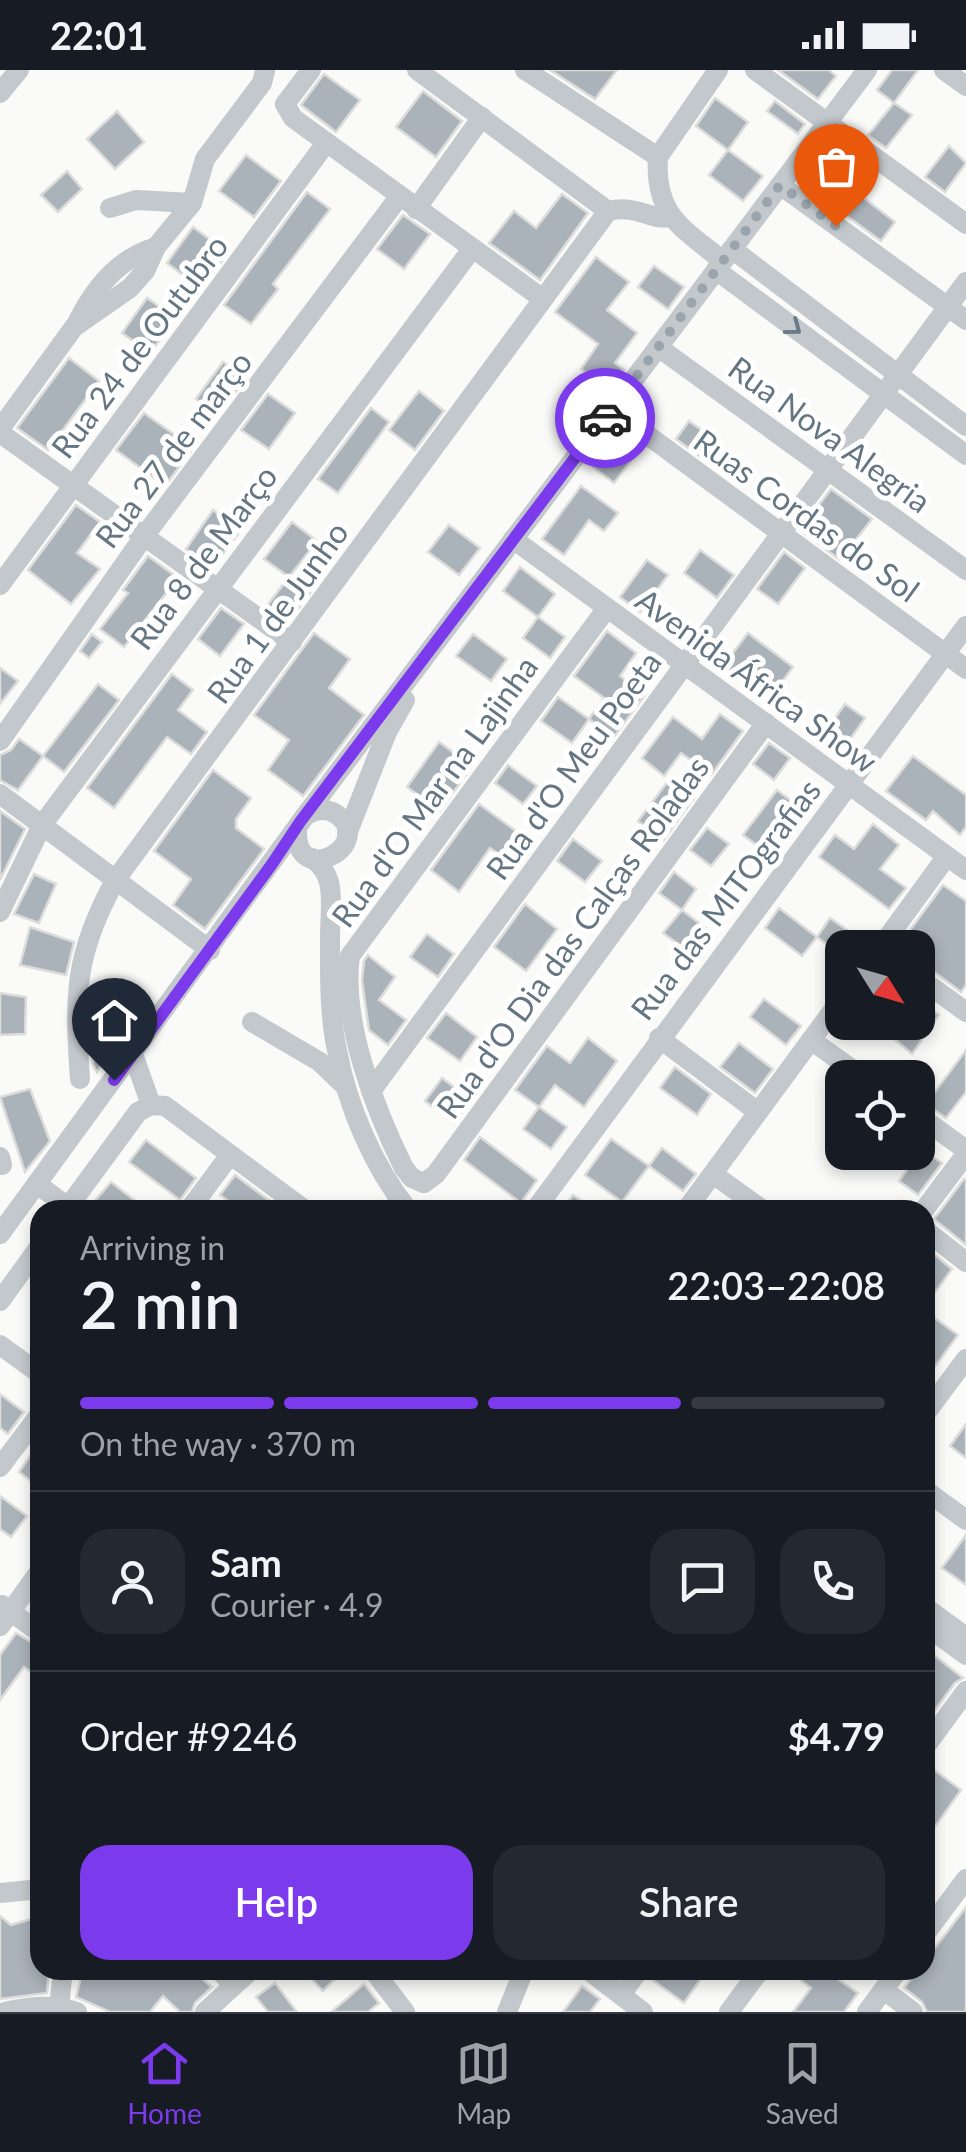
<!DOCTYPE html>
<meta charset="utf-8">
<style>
body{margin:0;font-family:Lato,sans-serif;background:#242831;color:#f1f3f6;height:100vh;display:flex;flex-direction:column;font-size:38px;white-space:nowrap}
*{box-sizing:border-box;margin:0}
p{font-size:32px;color:#9ea1a6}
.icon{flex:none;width:55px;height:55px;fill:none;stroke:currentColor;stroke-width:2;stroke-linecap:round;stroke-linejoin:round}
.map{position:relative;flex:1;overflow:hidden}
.details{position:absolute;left:30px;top:1130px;width:905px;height:780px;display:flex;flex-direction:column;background:#171b24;border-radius:30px;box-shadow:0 5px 15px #0003}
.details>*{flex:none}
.needle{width:65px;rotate:127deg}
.buttons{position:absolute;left:825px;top:860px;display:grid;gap:20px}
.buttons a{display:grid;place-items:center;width:110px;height:110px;border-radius:20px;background:#171b24;box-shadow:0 5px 15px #0003;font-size:50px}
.pin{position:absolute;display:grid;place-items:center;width:85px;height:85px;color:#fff;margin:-102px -42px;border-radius:50% 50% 50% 0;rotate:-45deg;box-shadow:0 0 10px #0007}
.pin .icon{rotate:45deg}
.courier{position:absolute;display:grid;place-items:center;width:100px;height:100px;margin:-50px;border:8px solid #7c3aed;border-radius:50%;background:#fff;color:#222;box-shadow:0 2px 12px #0007}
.headline em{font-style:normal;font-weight:600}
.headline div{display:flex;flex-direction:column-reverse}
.headline{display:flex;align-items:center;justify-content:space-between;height:170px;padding:0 50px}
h1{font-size:65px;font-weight:600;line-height:75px}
.bar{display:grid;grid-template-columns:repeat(4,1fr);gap:15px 10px;align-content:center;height:120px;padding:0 50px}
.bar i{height:12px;border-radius:8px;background:#363941}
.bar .current{background:#7c3aed}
.bar p{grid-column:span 4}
.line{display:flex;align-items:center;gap:25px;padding:0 50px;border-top:2px solid #363941}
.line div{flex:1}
.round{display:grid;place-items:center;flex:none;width:105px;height:105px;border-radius:30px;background:#242831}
.button{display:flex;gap:20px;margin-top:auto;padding:20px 50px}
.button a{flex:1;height:115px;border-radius:30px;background:#7c3aed;color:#fff;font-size:40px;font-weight:600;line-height:115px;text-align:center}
.button a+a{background:#242831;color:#f1f3f6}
.status{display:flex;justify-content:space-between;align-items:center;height:70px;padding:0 50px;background:#171b24;direction:ltr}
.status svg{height:28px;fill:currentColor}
.tabs{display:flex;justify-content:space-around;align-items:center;height:140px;border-top:2px solid #363941;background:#171b24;font-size:28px;color:#9ea1a6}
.tabs a{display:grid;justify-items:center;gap:5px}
.tabs .current{color:#7c3aed}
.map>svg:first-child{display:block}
</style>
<div class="status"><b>22:01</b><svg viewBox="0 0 49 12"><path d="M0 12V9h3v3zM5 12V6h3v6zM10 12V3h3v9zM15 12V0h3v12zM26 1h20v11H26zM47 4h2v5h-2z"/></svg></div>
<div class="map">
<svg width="966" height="1942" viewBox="0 0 966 1942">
<rect width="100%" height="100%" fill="#fafaf8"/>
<g fill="#aab3b9" stroke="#dcdcda" stroke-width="2.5">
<path d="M550,0H617L595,29Z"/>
<path d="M778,0H829L836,6L818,29Z"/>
<path d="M892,0H918L894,33L877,20Z"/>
<path d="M324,4L360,30L336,62L301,35Z"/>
<path d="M423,21L462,51L436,87L396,57Z"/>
<path d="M715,28L748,52L728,80L696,56Z"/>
<path d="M775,31L805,54L798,64L767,41Z"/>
<path d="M894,33L912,45L886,78L868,65Z"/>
<path d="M117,41L144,72L115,99L87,69Z"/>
<path d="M949,76L966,93L945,122L925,107Z"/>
<path d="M728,80L763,106L743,131L709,105Z"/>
<path d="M246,85L281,111L254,147L219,121Z"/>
<path d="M67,101L82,119L58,142L41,125Z"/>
<path d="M855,121L895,152L881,171L840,141Z"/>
<path d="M307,122L330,139L273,214L278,219L251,254L224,235Z"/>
<path d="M562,124L588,143L540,210L489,173L514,141L536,158Z"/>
<path d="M403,145L430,164L404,199L377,179Z"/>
<path d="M193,157L228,183L201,219L167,193Z"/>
<path d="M596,187L629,212L607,240L637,263L615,293L624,300L609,319L581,299L598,274L555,242Z"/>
<path d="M654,196L684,217L668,239L638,217Z"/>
<path d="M147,228L176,248L150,283L122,263Z"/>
<path d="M69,288L99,311L48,380L17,358Z"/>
<path d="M223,292L246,308L218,345L196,329Z"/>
<path d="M419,321L444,341L415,380L389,360Z"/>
<path d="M268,324L295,343L269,379L241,360Z"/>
<path d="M371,338L389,352L338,423L318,409Z"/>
<path d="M144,343L193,378L165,416L116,380Z"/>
<path d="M689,351L729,380L716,398L676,369Z"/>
<path d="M620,362L641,377L614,413L593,397Z"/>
<path d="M581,416L618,443L604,461L589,450L564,485L542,469Z"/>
<path d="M831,419L872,449L840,490L800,460Z"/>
<path d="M76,435L100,452L77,483L100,499L71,534L28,500Z"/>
<path d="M213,440L241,460L212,498L186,479Z"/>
<path d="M292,452L317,471L289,507L264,489Z"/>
<path d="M449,455L480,478L459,505L428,482Z"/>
<path d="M700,480L734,505L717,528L684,503Z"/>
<path d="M784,482L805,498L778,534L757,519Z"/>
<path d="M148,486L178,508L124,577L100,559L128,523L123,520Z"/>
<path d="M647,490L668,505L640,542L620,527Z"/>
<path d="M520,497L555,524L538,547L503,521Z"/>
<path d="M289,507L310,523L288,552L266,537Z"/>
<path d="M221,538L244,554L220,586L198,569Z"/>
<path d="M538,547L565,567L550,588L523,568Z"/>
<path d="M607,561L636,583L620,606L645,625L613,668L589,649L604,628L574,606Z"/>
<path d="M314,563L350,589L329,618L364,645L303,726L268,700L289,670L254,645Z"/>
<path d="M748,563L793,597L768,631L723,596Z"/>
<path d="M92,564L102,572L89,588L80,581Z"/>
<path d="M473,564L507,589L491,611L456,586Z"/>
<path d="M0,598L18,611L0,634Z"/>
<path d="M172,604L193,620L178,640L207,662L191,684L167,667L114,738L87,718Z"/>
<path d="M98,614L119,630L64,702L43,686Z"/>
<path d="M558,627L589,649L572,673L541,651Z"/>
<path d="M845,634L865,648L839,685L819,671Z"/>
<path d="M720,644L743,661L711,705L681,683L664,706L642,688L673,647L702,669Z"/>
<path d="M19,669L43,686L18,720L0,710V685L11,680Z"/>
<path d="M439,672L472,696L440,741L407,717Z"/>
<path d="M769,673L790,688L774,710L753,694Z"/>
<path d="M913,686L966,725V757L960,765L933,741L926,750L886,721Z"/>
<path d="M508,695L537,716L523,734L495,713Z"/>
<path d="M213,700L251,728L236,749V758L264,779L205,859L173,835L191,809L154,781Z"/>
<path d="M669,710L694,728L663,771L638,751Z"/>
<path d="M777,720L807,743L773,787L743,765Z"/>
<path d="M479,734L535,775L518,798L490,778L459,822L431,800Z"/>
<path d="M0,741L25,759L0,810Z"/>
<path d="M873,754L899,775L880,799L906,818L889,839L819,787L835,765L854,779Z"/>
<path d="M707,758L729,774L711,796L690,780Z"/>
<path d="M573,769L602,791L585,812L557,791Z"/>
<path d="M674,802L696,819L682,840L659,823Z"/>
<path d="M34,804L56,814L39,853L14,844Z"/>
<path d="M943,815L966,831V915L961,922L926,896L918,894V878H897Z"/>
<path d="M525,834L557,859L526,901L494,877Z"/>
<path d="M779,838L817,867L802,886L765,858Z"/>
<path d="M682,840L712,863L695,886L663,863Z"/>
<path d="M830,848L867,874L866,878H842V886L817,867Z"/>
<path d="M30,857L74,872L66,905L20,895Z"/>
<path d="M427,864L454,884L438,907L410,887Z"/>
<path d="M368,885L395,907L379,930L406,950L388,975L369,960L362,911L364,891Z"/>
<path d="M0,923L26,927L25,964L0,965Z"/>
<path d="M764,929L801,956L786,975L750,947Z"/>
<path d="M918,929L939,945L912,984L892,967L903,952H918Z"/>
<path d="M91,934L128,961L97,1002L93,994Z"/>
<path d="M446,943L477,967L460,991L427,968Z"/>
<path d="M588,968L617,991L584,1037L555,1015L539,1037L515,1020L547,976L570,993Z"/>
<path d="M739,973L773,999L755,1023L720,997Z"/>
<path d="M966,980V1022L946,1048L926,1034Z"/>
<path d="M675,997L711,1024L697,1045L660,1018Z"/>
<path d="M442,1008L471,1030L454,1053L425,1031Z"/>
<path d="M30,1019L50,1071L25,1102L0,1027Z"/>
<path d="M539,1037L567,1057L551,1079L523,1059Z"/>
<path d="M480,1067L537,1110L521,1133L464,1090Z"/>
<path d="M611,1069L649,1096L622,1132L585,1105Z"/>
<path d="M146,1070L196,1108L180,1130L129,1092Z"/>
<path d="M662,1078L696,1104L683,1121L649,1096Z"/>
<path d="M922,1079L942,1093L918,1125L899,1111Z"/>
<path d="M235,1105L282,1140H241L220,1125Z"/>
<path d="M964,1109L966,1110V1175L934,1149Z"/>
<path d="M111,1112L147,1140H87Z"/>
<path d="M573,1125L594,1140H562Z"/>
<path d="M925,1177L952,1199L925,1236Z"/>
<path d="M925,1241L958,1265L925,1310Z"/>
<path d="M0,1324L24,1342L8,1364L0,1358Z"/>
<path d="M966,1354V1388L950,1376Z"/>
<path d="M32,1383L40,1389V1418L19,1402Z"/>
<path d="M0,1426L27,1446L11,1467L0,1459Z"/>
<path d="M966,1465V1515L942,1498Z"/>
<path d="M16,1563L40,1577V1588L30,1601L24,1597L0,1630V1585Z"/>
<path d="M925,1578L963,1608L955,1613L932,1644L925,1639Z"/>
<path d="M925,1693L961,1720L934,1758L925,1751Z"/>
<path d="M966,1837V1942H927L922,1932L904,1918L918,1900H925V1891Z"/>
<path d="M0,1846L11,1855L31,1849L40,1900H49L47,1923L0,1929Z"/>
<path d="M83,1900H123L137,1908L141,1900H191L212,1917L195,1933L192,1942H180L163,1926L150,1942H110L76,1927Z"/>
<path d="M303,1900H344L323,1921Z"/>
<path d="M658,1900H707L684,1933L651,1909Z"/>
<path d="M787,1900H825L858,1923L844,1942H793L811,1918Z"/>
<path d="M275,1913L297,1942H268L256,1927Z"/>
<path d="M364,1914L379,1933L368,1942H331Z"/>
<path d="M582,1916L600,1929L590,1942H563Z"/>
</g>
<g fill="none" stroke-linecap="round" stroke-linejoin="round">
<g stroke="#c3c8cc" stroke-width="20">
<path d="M311,0L285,34L293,48L543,229"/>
<path d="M417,0L608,141"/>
<path d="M525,0L658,87"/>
<path d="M755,0L966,154"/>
<path d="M944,0L966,16"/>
<path d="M0,23L19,0"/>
<path d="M658,87C654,145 682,158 723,191"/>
<path d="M658,87L718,0"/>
<path d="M780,115L966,250"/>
<path d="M110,138L136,130L192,133"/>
<path d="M416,139L482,47"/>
<path d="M608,141C638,134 651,151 669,147"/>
<path d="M732,179L966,356"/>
<path d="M716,200L966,385"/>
<path d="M78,251C95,217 119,188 156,177"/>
<path d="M658,277L966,500"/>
<path d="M612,339L966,599"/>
<path d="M0,359L74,257L130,218L145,201L156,177L192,133L205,89L262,13L265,1"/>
<path d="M0,363L292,572"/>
<path d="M513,469L966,800"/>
<path d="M0,515L326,73"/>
<path d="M0,671L145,465L399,127"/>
<path d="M0,724L210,880"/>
<path d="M305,746L867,0"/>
<path d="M347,764L387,662L405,630"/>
<path d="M312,788C320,794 326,801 329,812C333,829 330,849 330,866C330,902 329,944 337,980C347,1035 373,1096 408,1140"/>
<path d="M0,842L42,755L472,179"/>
<path d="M880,878L947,786"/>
<path d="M918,907L966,942"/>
<path d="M252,952L320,992L345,1016"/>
<path d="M659,968L758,1042"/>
<path d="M811,970L864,1008"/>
<path d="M133,984L151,1035"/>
<path d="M80,1009C74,926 74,884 116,809L608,141"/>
<path d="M371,1021L966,212"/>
<path d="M151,1035L165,1036L305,1140"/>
<path d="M918,1045L966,1080"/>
<path d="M0,1087L2,1095"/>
<path d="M713,1104L763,1140"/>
<path d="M424,1113L412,1108L404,1098C375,1040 341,951 350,886L607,538"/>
<path d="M424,1113L436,1104L766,653"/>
<path d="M37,1114L68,1137"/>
<path d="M66,1140L138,1042L151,1035"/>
<path d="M189,1140L230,1085"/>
<path d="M535,1140L966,556"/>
<path d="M686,1140L842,928"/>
<path d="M924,1140L966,1084"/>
<path d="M925,1160L966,1192"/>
<path d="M0,1164L305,746C315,740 325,737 336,744C378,773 295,821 297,760"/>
<path d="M0,1231L40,1176"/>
<path d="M0,1275L40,1304"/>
<path d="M925,1344L966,1289"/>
<path d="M0,1397L40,1344"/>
<path d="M925,1420L966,1450"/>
<path d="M2,1535L40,1563"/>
<path d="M925,1537L966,1567"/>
<path d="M925,1555L966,1585"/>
<path d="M0,1556L40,1501"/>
<path d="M925,1677L966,1621"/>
<path d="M0,1823L40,1819"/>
<path d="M925,1864L966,1809"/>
<path d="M219,1900L233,1915"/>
<path d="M373,1900L405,1942"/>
<path d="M588,1900L643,1942"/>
<path d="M884,1920L913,1942"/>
<path d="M621,1925L639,1900"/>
<path d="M59,1937L63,1900"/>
<path d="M5,1942C30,1936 53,1934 77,1942"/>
<path d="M205,1942L251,1900"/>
<path d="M507,1942L524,1900"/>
<path d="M729,1942L760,1900"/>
<path d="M867,1942L898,1900"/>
</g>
</g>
<defs><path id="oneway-chevron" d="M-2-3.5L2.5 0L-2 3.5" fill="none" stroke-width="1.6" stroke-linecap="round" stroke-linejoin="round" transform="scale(2.5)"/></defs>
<use stroke="#6a7a87" href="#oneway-chevron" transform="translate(794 258) rotate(37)"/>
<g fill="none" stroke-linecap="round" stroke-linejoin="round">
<path stroke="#99a4ac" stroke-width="10" stroke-dasharray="0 18" d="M605,348L780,115L836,156"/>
<path stroke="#7c3aed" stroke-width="12" d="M114,1010L272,794L300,752L605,348"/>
</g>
<g text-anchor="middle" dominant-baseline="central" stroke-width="10" stroke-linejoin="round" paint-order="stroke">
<g font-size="32" fill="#657683" stroke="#fff">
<text transform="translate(139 276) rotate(-53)">Rua 24 de Outubro</text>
<text transform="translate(830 364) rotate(36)">Rua Nova Alegria</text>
<text transform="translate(173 379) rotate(-53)">Rua 27 de março</text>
<text transform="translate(807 445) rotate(36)">Ruas Cordas do Sol</text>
<text transform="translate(203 487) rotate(-53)">Rua 8 de Março</text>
<text transform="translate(277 542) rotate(-54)">Rua 1 de Junho</text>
<text transform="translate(757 610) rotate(36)">Avenida África Show</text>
<text transform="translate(573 695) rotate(-54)">Rua d'O Meu Poeta</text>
<text transform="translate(434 721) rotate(-54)">Rua d'O Mar na Lajinha</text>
<text transform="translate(725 829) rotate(-53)">Rua das MITOgrafias</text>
<text transform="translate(572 867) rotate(-54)">Rua d'O Dia das Calças Roladas</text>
</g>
</g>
</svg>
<div class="buttons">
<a><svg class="needle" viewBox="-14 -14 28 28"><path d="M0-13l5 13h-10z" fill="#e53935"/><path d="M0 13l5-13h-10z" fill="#9ea1a6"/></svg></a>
<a><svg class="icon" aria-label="locate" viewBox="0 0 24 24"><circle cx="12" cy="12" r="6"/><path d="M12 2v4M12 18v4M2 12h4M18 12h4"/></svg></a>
</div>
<div class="pin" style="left:836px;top:156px;background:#ea580c"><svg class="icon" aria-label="bag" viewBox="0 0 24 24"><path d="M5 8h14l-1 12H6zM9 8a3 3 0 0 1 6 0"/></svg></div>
<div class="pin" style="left:114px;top:1010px;background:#1f2937"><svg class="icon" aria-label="home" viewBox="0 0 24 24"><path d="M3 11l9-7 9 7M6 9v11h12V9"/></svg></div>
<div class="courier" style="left:605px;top:348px"><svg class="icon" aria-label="car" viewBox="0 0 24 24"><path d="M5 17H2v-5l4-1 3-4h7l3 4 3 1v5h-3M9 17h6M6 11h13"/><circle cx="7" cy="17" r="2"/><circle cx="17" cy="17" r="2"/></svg></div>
<section class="details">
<div class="headline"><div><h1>2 min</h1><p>Arriving in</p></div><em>22:03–22:08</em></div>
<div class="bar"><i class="current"></i><i class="current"></i><i class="current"></i><i></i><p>On the way · 370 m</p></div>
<div class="line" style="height:180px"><a class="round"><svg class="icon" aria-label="person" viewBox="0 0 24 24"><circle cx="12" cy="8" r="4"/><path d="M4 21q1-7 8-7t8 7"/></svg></a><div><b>Sam</b><p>Courier · 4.9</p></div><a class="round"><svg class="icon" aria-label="chat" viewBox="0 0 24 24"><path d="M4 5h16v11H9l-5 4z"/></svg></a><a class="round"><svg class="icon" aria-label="phone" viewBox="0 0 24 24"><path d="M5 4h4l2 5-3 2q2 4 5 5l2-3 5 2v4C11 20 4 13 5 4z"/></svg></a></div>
<div class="line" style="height:130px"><div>Order #9246</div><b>$4.79</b></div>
<div class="button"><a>Help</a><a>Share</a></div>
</section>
</div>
<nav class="tabs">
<a class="current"><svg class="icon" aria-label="home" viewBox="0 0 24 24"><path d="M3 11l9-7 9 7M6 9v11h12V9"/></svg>Home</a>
<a><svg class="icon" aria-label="map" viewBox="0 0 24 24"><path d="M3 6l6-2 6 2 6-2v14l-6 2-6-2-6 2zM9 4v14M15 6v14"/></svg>Map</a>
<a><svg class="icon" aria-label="saved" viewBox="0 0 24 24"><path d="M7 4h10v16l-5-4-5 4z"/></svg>Saved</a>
</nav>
